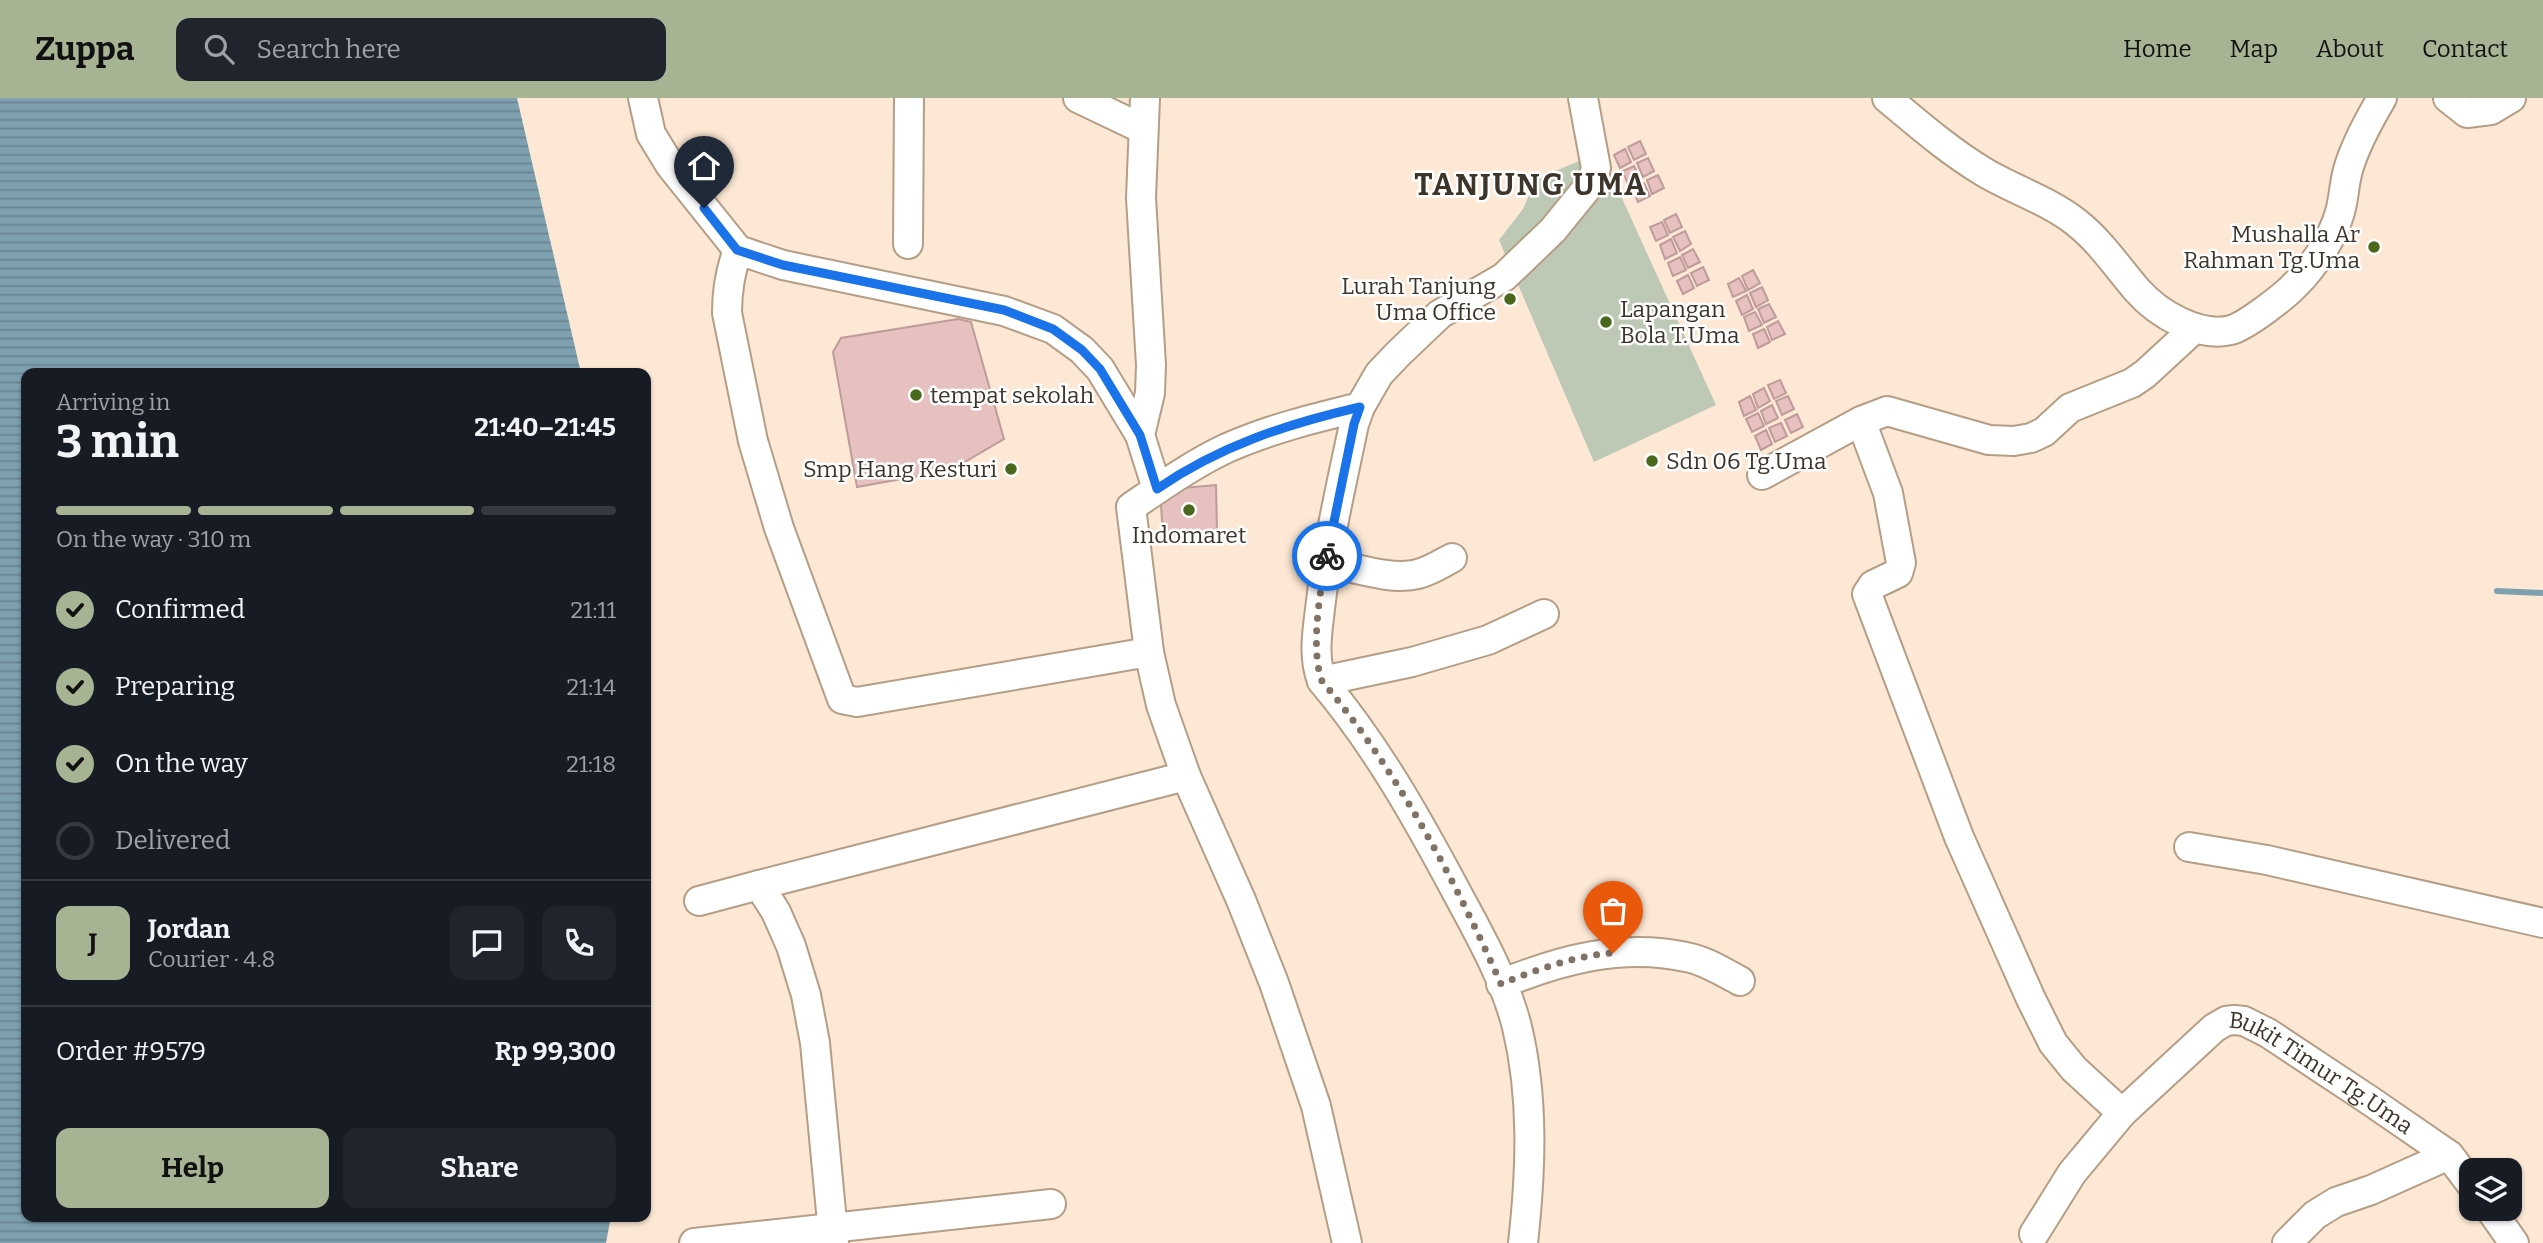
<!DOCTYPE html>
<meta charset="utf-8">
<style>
body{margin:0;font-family:Bitter,serif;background:#20242c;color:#f1f3f6;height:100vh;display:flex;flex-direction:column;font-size:26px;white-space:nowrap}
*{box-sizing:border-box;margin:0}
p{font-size:23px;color:#9ea1a6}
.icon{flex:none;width:38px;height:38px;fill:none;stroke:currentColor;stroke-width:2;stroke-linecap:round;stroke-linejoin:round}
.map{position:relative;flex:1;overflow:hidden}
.panel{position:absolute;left:21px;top:270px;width:630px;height:854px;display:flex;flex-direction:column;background:#171b24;border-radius:14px;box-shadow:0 2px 5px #0004}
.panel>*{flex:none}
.tools{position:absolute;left:2459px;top:1060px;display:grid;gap:14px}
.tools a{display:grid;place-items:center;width:63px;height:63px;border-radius:14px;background:#171b24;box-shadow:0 2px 5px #0004;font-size:35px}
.pin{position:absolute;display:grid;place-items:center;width:60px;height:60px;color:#fff;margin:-72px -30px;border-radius:50% 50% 50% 0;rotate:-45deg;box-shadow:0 0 7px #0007}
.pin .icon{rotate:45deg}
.courier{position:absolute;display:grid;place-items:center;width:70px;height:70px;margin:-35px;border:5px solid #1a73e8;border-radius:50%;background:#fff;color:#222;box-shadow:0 2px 9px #0007}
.head em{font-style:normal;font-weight:700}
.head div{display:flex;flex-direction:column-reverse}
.head{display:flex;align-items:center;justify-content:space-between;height:119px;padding:0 35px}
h1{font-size:46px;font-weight:700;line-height:52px}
.bar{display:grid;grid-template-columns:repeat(4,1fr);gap:10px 7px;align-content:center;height:84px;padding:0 35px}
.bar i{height:9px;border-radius:5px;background:#363941}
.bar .current{background:#a6b494}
.bar p{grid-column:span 4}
.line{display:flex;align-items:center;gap:18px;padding:0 35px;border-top:2px solid #363941}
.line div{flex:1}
.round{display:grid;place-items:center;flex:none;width:74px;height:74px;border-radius:14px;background:#20242c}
ol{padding:0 35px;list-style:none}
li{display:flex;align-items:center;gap:21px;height:77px}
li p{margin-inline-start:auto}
li .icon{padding:7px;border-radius:50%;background:#a6b494;color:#111;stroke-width:4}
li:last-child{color:#9ea1a6}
li i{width:38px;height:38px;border:4px solid #363941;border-radius:50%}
.cta{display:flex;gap:14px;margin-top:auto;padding:14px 35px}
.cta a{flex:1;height:80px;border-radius:14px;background:#a6b494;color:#111;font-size:28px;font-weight:700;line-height:80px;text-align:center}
.cta a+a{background:#20242c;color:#f1f3f6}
header{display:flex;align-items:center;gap:42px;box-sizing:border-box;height:98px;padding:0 35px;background:#a6b494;color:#111}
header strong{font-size:33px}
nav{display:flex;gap:38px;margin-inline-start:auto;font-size:24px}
.search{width:490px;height:63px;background:#20242c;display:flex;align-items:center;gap:18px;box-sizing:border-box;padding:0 24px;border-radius:14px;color:#9ea1a6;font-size:26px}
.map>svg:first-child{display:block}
</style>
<header>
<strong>Zuppa</strong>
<div class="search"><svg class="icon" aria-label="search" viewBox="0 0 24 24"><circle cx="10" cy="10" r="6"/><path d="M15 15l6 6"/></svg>Search here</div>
<nav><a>Home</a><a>Map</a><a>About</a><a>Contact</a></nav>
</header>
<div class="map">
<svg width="2543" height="1145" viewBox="0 0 2543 1145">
<defs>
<pattern id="water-rules" width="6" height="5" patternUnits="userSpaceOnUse" patternTransform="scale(1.75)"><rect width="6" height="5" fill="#7fa1af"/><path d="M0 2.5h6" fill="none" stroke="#69848f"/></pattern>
</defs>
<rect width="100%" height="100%" fill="#fce8d4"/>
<path fill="#bdc8b5" d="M1601,54L1716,307L1594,364L1499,142L1523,111L1536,81Z"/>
<g fill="url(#water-rules)">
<path d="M0,0H517L581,275H26V1118H611L606,1145H0Z"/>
<path d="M646,694L651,779L646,894Z"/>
</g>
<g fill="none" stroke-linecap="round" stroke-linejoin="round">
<path stroke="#7fa1af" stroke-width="6" d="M2497,493L2543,495"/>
</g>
<g fill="#e6c1c0" stroke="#bf9b9a" stroke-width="2">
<path d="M1640,43L1646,56L1634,62L1628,49Z"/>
<path d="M1625,51L1631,64L1620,70L1614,57Z"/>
<path d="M1648,60L1654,73L1643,79L1637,65Z"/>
<path d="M1634,68L1640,81L1628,87L1623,73Z"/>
<path d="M1658,77L1664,90L1652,96L1647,82Z"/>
<path d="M1644,85L1650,98L1638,104L1632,91Z"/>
<path d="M1676,116L1682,129L1670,135L1664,122Z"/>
<path d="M1662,124L1668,137L1656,143L1650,129Z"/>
<path d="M1685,133L1691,146L1680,153L1673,139Z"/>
<path d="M1671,141L1677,155L1665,161L1660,147Z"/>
<path d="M1693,151L1700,164L1688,170L1682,157Z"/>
<path d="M1680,159L1686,172L1673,178L1668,165Z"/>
<path d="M1703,169L1709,182L1697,188L1691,175Z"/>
<path d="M1753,172L1760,185L1748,192L1742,178Z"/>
<path d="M1688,177L1694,190L1683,196L1677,183Z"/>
<path d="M1739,180L1746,193L1733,199L1728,186Z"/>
<path d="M1762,189L1768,202L1756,209L1750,195Z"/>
<path d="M1747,197L1753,211L1742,217L1736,203Z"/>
<path d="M1769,206L1776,219L1764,225L1758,211Z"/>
<path d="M1755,214L1762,227L1749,233L1744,219Z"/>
<path d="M958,221L971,224L1004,341L951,372L857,389L833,254L841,240Z"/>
<path d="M1778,223L1785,236L1772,242L1767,229Z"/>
<path d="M1764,231L1770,244L1758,250L1753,236Z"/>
<path d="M1780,282L1786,295L1774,301L1768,287Z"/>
<path d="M1764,290L1770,303L1758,310L1753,296Z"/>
<path d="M1750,298L1756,312L1744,318L1739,304Z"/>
<path d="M1788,298L1794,311L1782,317L1776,303Z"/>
<path d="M1772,307L1778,320L1766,326L1761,313Z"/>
<path d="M1758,315L1764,328L1752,334L1746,321Z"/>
<path d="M1797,316L1803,329L1791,335L1785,322Z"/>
<path d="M1781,325L1787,338L1775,344L1769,330Z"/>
<path d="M1766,332L1772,346L1761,352L1755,338Z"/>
<path d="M1216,387L1217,433L1163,437L1160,392Z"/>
</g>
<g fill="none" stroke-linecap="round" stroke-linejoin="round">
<defs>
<g id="minor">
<path d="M643,0L651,36L670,67L738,152L783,167L1004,213L1053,231L1082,252L1100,271L1140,337"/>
<path d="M1078,0L1143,31"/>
<path d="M1145,0L1141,100L1151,267L1150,295L1140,337L1157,391"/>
<path d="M1887,0C1918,26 1949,53 1984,74C2014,92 2050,103 2077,125C2101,144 2118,170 2137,192C2158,216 2199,240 2231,232C2246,228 2285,198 2296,186C2315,167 2333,139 2340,114C2344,100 2344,86 2348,72C2355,47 2369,22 2382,0"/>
<path d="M2448,0L2467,15L2491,12L2511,0"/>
<path d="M908,146L909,0"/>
<path d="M738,152C730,173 727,192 727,215L753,343L779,430L842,601L857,604L1149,554"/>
<path d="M1360,309L1354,326C1342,384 1328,443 1321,503C1318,530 1312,557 1322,583C1376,647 1417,720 1456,793C1479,836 1505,881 1517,929C1534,1000 1531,1073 1523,1145"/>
<path d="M1861,323L1887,313L1989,342L2014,343L2031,340L2044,334L2070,310L2132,285L2145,276L2195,230"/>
<path d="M1762,377L1861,323L1888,395L1901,465L1898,475L1873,487L1867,496L1959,739L2031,901L2053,945L2074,971L2122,1015"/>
<path d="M1326,464C1352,469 1392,483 1418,476C1430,473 1441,466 1452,460"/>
<path d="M1322,583L1412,564L1488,542L1544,516"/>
<path d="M2189,749L2267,762L2543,825"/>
<path d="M759,787L1186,678"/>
<path d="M699,803L759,787L776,814L791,848L806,897L815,945L834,1145"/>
<path d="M1501,886C1560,862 1621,845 1686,859C1704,862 1723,874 1740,883"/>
<path d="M2490,1111L2514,1145"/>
<path id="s1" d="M2034,1136L2072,1075L2122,1015L2214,930L2226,923L2234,922L2244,923L2268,935L2369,1002L2449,1057L2471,1086"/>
<path d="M694,1145L1051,1106"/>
<path d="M1347,1145L1316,1008L1274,885L1241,802L1186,678L1161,607L1149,554L1131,409C1162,388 1193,366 1227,350C1270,331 1315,320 1360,309L1379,276L1398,256L1440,216L1504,179L1553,132L1592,84L1596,70L1583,0"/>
<path d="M2287,1145L2315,1117L2336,1104L2371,1092L2449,1057"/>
</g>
</defs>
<use href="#minor" stroke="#b59e86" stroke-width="32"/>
<use href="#minor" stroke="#fff" stroke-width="28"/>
</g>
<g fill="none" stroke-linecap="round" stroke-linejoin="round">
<path stroke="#807366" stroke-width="7" stroke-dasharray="0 12.6" d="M1327,458C1320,491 1310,552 1322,583C1397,672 1454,780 1501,886C1538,871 1574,858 1613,855"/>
<path stroke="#1a73e8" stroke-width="9" d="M704,110L737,152L783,167L1004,212L1053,231L1082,252L1100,271L1140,337L1157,391C1219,348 1287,326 1360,309L1354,326L1327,458"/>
</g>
<g fill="#4a681c" stroke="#fff" stroke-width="2.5">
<circle cx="2374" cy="149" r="7"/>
<circle cx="1510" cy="201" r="7"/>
<circle cx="1606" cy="224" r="7"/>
<circle cx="916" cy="297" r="7"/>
<circle cx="1652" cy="363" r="7"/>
<circle cx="1011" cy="371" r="7"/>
<circle cx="1189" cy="412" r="7"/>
</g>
<g text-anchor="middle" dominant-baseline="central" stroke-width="5" stroke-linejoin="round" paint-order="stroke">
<g font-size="23" fill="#3d342a" stroke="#fff" text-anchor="end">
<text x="2360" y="136">Mushalla Ar<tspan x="2360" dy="26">Rahman Tg.Uma</tspan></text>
<text x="1496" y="188">Lurah Tanjung<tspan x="1496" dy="26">Uma Office</tspan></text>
<text x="1620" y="211" text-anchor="start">Lapangan<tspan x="1620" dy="26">Bola T.Uma</tspan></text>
<text x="930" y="297" text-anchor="start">tempat sekolah</text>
<text x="1666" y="363" text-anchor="start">Sdn 06 Tg.Uma</text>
<text x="997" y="371">Smp Hang Kesturi</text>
<text x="1189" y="437" text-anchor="middle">Indomaret</text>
</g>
<g font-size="23" fill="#3d342a" stroke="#fff">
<text stroke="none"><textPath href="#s1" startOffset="399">Bukit Timur Tg.Uma</textPath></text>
</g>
<g font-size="30" font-weight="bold" letter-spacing="2" fill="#3d342a" stroke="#fff">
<text x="1531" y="87">TANJUNG UMA</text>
</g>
</g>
</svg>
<div class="tools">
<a><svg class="icon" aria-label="layers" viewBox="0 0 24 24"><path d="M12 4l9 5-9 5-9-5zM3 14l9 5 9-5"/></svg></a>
</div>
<div class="pin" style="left:1613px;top:855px;background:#ea580c"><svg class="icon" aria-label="bag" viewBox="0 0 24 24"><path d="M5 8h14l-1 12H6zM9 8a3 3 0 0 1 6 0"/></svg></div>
<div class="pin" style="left:704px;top:110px;background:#1f2937"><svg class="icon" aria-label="home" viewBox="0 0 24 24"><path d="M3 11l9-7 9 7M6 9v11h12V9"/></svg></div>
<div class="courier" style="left:1327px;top:458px"><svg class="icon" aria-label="bike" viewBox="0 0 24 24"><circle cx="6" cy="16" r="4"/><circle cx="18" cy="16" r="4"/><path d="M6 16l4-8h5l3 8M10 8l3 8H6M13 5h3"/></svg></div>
<section class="panel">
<div class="head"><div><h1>3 min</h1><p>Arriving in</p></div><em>21:40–21:45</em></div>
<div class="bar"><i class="current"></i><i class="current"></i><i class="current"></i><i></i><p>On the way · 310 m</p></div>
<ol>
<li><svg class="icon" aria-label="check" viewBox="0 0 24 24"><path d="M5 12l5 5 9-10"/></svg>Confirmed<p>21:11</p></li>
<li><svg class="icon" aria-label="check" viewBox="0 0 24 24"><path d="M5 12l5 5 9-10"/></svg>Preparing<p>21:14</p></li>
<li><svg class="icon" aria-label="check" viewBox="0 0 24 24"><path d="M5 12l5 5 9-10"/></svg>On the way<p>21:18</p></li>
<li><i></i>Delivered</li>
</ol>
<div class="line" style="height:126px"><b class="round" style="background:#a6b494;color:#111">J</b><div><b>Jordan</b><p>Courier · 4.8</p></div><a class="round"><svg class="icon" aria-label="chat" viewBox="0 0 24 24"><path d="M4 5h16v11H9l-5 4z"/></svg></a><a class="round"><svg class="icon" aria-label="phone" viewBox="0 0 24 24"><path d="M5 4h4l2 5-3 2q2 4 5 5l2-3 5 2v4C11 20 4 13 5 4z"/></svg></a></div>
<div class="line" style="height:91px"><div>Order #9579</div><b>Rp 99,300</b></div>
<div class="cta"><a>Help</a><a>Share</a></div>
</section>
</div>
